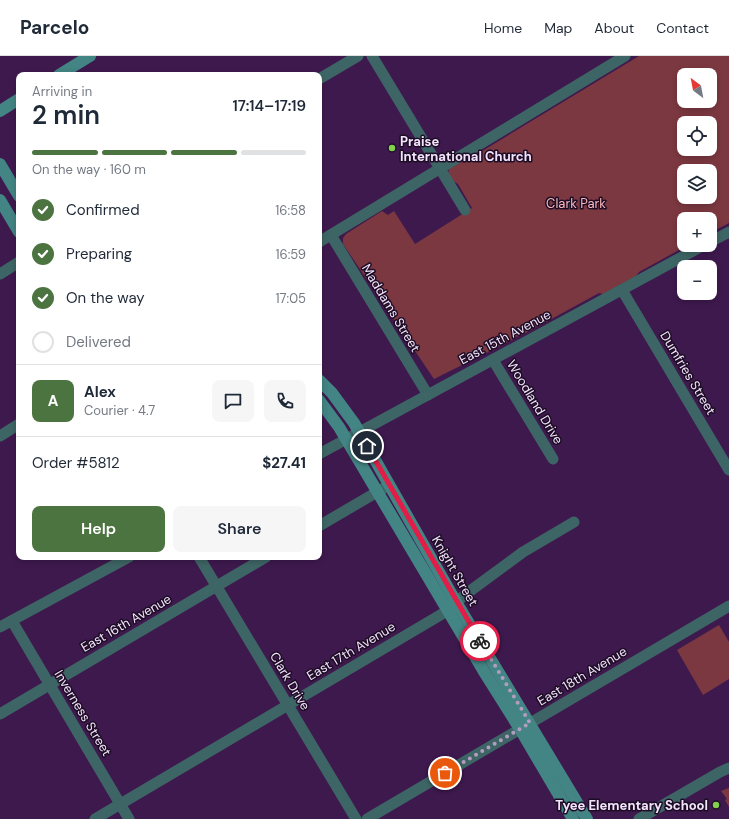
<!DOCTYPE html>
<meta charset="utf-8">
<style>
body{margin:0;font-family:"DM Sans",sans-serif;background:#f6f6f7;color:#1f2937;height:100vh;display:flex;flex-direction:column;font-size:15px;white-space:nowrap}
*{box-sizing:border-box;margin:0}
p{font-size:13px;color:#747a83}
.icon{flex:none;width:22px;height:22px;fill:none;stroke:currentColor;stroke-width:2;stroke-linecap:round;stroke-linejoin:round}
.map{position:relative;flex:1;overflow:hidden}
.details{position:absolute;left:16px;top:16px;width:306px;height:488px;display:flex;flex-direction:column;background:#fff;border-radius:8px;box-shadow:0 2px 6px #0003}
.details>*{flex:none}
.needle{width:26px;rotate:328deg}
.tools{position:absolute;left:677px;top:12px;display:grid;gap:8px}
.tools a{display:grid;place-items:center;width:40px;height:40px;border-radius:8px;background:#fff;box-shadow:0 2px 6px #0003;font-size:20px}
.pin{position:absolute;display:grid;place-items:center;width:34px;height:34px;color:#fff;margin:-17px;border:2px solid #fff;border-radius:50%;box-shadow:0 1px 4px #0007}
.courier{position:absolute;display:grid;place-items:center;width:40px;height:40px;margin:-20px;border:3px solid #e11d48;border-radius:50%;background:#fff;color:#222;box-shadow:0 1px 5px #0007}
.overview em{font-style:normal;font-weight:600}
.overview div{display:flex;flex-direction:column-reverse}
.overview{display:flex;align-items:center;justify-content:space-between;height:68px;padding:0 16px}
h1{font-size:26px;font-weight:600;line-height:30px}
.bar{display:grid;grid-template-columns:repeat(4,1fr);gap:6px 4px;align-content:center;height:48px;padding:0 16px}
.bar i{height:5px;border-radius:3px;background:#e0e1e3}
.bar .current{background:#4c7441}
.bar p{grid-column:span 4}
.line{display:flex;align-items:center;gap:10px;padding:0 16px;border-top:1px solid #e0e1e3}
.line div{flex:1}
.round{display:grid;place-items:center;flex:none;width:42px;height:42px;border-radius:8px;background:#f6f6f7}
ol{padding:0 16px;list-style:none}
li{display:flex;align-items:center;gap:12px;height:44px}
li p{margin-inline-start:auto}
li .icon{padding:4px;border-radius:50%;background:#4c7441;color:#fff;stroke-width:4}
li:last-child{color:#747a83}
li i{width:22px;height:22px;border:2px solid #e0e1e3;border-radius:50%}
.button{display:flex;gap:8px;margin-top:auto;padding:8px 16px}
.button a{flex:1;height:46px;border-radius:8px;background:#4c7441;color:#fff;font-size:16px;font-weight:600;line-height:46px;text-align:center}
.button a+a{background:#f6f6f7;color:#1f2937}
header{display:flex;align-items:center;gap:24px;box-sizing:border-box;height:56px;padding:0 20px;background:#fff;border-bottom:1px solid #e0e1e3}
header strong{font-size:19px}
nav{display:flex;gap:22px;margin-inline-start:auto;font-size:14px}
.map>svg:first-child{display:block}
</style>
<header>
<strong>Parcelo</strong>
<nav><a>Home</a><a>Map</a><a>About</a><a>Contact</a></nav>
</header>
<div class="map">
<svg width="729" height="763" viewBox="0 0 729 763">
<rect width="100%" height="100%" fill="#3e194e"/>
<g fill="#7c3840" fill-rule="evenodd">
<path d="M639,0H729V167L710,177V163H684V189H688L639,216L636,220L603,238L599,237L524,278L516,281L514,283L434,323L343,188V182L346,178L382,155L388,159L394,155L415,188L472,152L458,128C452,125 447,119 449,113L457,107L464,106ZM684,19H710V45H684ZM684,67H710V93H684ZM684,115H710V141H684Z"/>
<path d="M719,569L729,586V623L703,639L677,594Z"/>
<path d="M729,732V751L725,744L727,743L721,735Z"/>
</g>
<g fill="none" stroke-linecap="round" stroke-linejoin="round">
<g stroke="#3e6565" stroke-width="11">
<path d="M372,0L465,154"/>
<path d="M319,23L358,0"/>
<path d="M331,179L428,339"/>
<path d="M319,186L625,0"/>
<path d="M710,186L729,176"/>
<path d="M0,218L19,206"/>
<path d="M622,234L729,414"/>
<path d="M493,304L553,403"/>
<path d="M0,380L19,368"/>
<path d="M319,398L704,189"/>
<path d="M319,470L389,429"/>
<path d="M199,501L356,763"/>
<path d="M12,565L129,763"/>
<path d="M0,571L129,501"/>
<path d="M0,658L266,501"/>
<path d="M95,763L442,558L466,538L523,496L574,466"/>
<path d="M367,763L729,550"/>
<path d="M639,763L720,716L729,712"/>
</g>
<g stroke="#438584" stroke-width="12">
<path d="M59,19L90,0"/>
<path d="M0,55L19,43"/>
<path d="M0,108L19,140"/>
<path d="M0,144L19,176"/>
<path d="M319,324L332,337L354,367L456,546L587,763"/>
<path d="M319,344L339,371L483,614L520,673L573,763"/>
</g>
</g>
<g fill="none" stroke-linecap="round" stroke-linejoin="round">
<path stroke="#b49cc0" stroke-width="4" stroke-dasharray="0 7.2" d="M445,717L530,667L480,585"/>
<path stroke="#e11d48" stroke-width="5" d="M367,390L480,585"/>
</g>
<g fill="#83d04e" stroke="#1d0d24" stroke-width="1.5">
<circle cx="392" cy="92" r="4"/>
<circle cx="716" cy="749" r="4"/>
</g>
<g text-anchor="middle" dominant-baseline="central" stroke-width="3" stroke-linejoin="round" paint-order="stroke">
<g font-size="13" font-weight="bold" fill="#f4e3fd" stroke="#1d0d24" text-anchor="start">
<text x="400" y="85">Praise<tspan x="400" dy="15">International Church</tspan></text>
<text x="708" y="749" text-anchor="end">Tyee Elementary School</text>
</g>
<g font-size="13" fill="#fab8bc" stroke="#1d0d24">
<text x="576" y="147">Clark Park</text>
</g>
<g font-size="13" fill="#f4e3fd" stroke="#1d0d24">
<text transform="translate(391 252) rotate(59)">Maddams Street</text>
<text transform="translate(505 281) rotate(-28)">East 15th Avenue</text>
<text transform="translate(688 317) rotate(59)">Dumfries Street</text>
<text transform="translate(535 346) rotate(59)">Woodland Drive</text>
<text transform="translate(455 515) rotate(60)">Knight Street</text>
<text transform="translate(126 567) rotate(-30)">East 16th Avenue</text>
<text transform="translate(351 595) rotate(-31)">East 17th Avenue</text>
<text transform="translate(582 620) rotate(-31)">East 18th Avenue</text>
<text transform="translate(290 625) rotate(59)">Clark Drive</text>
<text transform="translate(83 657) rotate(59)">Inverness Street</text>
</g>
</g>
</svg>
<div class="tools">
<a><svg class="needle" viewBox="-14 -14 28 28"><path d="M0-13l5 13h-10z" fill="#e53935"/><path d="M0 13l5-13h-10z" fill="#747a83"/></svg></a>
<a><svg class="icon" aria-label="locate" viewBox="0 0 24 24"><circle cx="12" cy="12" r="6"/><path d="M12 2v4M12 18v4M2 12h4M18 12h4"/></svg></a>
<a><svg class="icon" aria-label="layers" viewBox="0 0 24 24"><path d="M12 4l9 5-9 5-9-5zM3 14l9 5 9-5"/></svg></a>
<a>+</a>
<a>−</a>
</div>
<div class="pin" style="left:445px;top:717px;background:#ea580c"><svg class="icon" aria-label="bag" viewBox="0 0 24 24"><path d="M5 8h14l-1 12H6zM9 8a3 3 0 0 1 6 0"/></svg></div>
<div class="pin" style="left:367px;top:390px;background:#1f2937"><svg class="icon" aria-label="home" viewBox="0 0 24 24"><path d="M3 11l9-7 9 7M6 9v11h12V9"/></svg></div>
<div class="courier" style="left:480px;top:585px"><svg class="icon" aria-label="bike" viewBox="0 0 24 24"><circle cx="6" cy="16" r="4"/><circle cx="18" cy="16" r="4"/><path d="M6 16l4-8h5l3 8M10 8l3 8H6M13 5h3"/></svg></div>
<section class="details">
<div class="overview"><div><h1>2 min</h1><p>Arriving in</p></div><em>17:14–17:19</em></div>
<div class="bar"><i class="current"></i><i class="current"></i><i class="current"></i><i></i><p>On the way · 160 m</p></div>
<ol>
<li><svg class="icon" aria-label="check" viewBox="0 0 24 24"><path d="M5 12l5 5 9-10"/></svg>Confirmed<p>16:58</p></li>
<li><svg class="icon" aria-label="check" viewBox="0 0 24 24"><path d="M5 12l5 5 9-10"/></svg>Preparing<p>16:59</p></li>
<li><svg class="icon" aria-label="check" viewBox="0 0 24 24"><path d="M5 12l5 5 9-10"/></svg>On the way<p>17:05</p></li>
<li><i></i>Delivered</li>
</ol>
<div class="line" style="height:72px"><b class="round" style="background:#4c7441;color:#fff">A</b><div><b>Alex</b><p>Courier · 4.7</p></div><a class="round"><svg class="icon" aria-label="chat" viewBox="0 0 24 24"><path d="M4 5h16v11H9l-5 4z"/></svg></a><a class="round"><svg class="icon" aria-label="phone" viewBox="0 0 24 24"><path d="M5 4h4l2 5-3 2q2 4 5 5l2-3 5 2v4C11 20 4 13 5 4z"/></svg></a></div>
<div class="line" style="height:52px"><div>Order #5812</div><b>$27.41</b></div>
<div class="button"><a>Help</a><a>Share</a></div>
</section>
</div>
